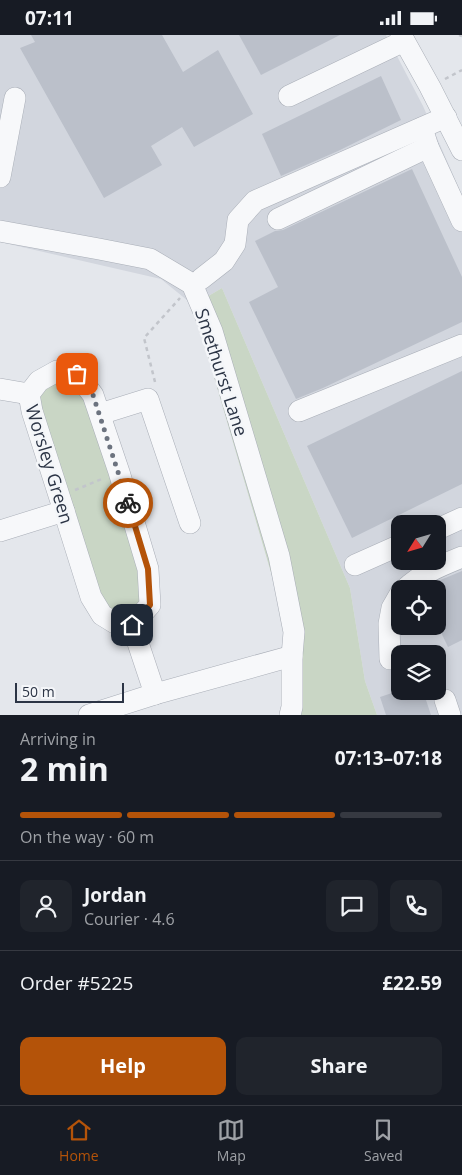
<!DOCTYPE html>
<meta charset="utf-8">
<style>
body{margin:0;font-family:"Open Sans",sans-serif;background:#20242c;color:#f1f3f6;height:100vh;display:flex;flex-direction:column;font-size:19px;white-space:nowrap}
*{box-sizing:border-box;margin:0}
p{font-size:16px;color:#9ea1a6}
.icon{flex:none;width:28px;height:28px;fill:none;stroke:currentColor;stroke-width:2;stroke-linecap:round;stroke-linejoin:round}
.map{position:relative;height:680px;overflow:hidden}
.drawer{display:flex;flex-direction:column;background:#171b24;flex:1}
.drawer>*{flex:none}
.needle{width:32px;rotate:233deg}
.controls{position:absolute;left:391px;top:480px;display:grid;gap:10px}
.controls a{display:grid;place-items:center;width:55px;height:55px;border-radius:10px;background:#171b24;box-shadow:0 2px 12px #0003;font-size:25px}
.scale{position:absolute;left:15px;bottom:12px;width:109px;box-sizing:border-box;padding-left:5px;border:2px solid #2b3445;border-top:0;font-size:14px;line-height:18px;white-space:nowrap;color:#2b3445;-webkit-text-stroke:4px #f4f6f9;paint-order:stroke}
.pin{position:absolute;display:grid;place-items:center;width:42px;height:42px;color:#fff;margin:-21px;border-radius:10px;box-shadow:0 2px 8px #0006}
.courier{position:absolute;display:grid;place-items:center;width:50px;height:50px;margin:-25px;border:4px solid #b45309;border-radius:50%;background:#fff;color:#222;box-shadow:0 1px 6px #0007}
.overview em{font-style:normal;font-weight:700}
.overview div{display:flex;flex-direction:column-reverse}
.overview{display:flex;align-items:center;justify-content:space-between;height:85px;padding:0 20px}
h1{font-size:32px;font-weight:700;line-height:38px}
.bar{display:grid;grid-template-columns:repeat(4,1fr);gap:8px 5px;align-content:center;height:60px;padding:0 20px}
.bar i{height:6px;border-radius:4px;background:#363941}
.bar .selected{background:#b45309}
.bar p{grid-column:span 4}
.line{display:flex;align-items:center;gap:12px;padding:0 20px;border-top:1px solid #363941}
.line div{flex:1}
.round{display:grid;place-items:center;flex:none;width:52px;height:52px;border-radius:10px;background:#20242c}
.primary-button{display:flex;gap:10px;margin-top:auto;padding:10px 20px}
.primary-button a{flex:1;height:58px;border-radius:10px;background:#b45309;color:#fff;font-size:20px;font-weight:700;line-height:58px;text-align:center}
.primary-button a+a{background:#20242c;color:#f1f3f6}
.status{display:flex;justify-content:space-between;align-items:center;height:35px;padding:0 25px;background:#171b24;direction:ltr}
.status svg{height:14px;fill:currentColor}
.menu{display:flex;justify-content:space-around;align-items:center;height:70px;border-top:1px solid #363941;background:#171b24;font-size:14px;color:#9ea1a6}
.menu a{display:grid;justify-items:center;gap:2px}
.menu .selected{color:#b45309}
.map>svg:first-child{display:block}
</style>
<div class="status"><b>07:11</b><svg viewBox="0 0 49 12"><path d="M0 12V9h3v3zM5 12V6h3v6zM10 12V3h3v9zM15 12V0h3v12zM26 1h20v11H26zM47 4h2v5h-2z"/></svg></div>
<div class="map">
<svg width="462" height="680" viewBox="0 0 462 680">
<rect width="100%" height="100%" fill="#e4e7ec"/>
<path fill="#d2d6de" fill-rule="evenodd" d="M0,0H386L423,71L462,160V680H377L365,646L350,553L222,253L193,270L161,244L0,207ZM400,489H438V526H400ZM400,554H438V591H400ZM400,619H438V656H400Z"/>
<g fill="#c9d6c5">
<path d="M222,253L350,553L365,646L377,680H281L283,660L284,582L193,270Z"/>
<path d="M77,339L150,570L132,590L102,580L32,376L39,346Z"/>
</g>
<g fill="#bbc0ca">
<path d="M31,0H162L183,37L218,15L253,79L194,112L182,92L151,111L162,130L104,163L20,13L35,7Z"/>
<path d="M239,0H340L261,40Z"/>
<path d="M381,41L401,85L338,116L281,141L262,99Z"/>
<path d="M412,134L462,242V287L323,353L296,364L249,267L278,252L255,206L275,196L283,195Z"/>
<path d="M462,336V449L352,503L307,411Z"/>
<path d="M462,536V605L448,612L438,591V546Z"/>
<path d="M398,656H423L431,680H386L380,662Z"/>
</g>
<g fill="none" stroke-linecap="round" stroke-linejoin="round">
<defs>
<g id="minor">
<path d="M401,0L430,52L462,115"/>
<path d="M289,61L404,6"/>
<path d="M428,112L462,186"/>
<path d="M0,142L15,63"/>
<path d="M278,184L428,112L422,93"/>
<path d="M0,196L99,214L150,224L192,249L212,296L279,521L294,597L292,621V672L290,680"/>
<path d="M201,244L224,226L235,209L238,185L255,166L446,82"/>
<path d="M0,354L29,359"/>
<path d="M299,376L462,310"/>
<path d="M100,379L148,364L190,488"/>
<path d="M438,494L462,483"/>
<path d="M0,496L64,476"/>
<path d="M355,530L400,510"/>
<path d="M405,554C422,538 440,531 462,522"/>
<path d="M132,590L115,588L102,580L91,562L64,476L32,376L29,359L39,346L57,336L77,339L93,360L119,437L148,534L150,570L132,590L155,659"/>
<path d="M390,624L389,589L392,573L400,559"/>
<path d="M445,665L450,680"/>
<path d="M89,680L155,659L292,621"/>
</g>
</defs>
<use href="#minor" stroke="#a9aeb7" stroke-width="22"/>
<g stroke="#c2c5cb" stroke-width="2.5" stroke-dasharray="4 4" stroke-linecap="butt">
<path d="M459,0L462,1"/>
<path d="M445,44L462,35"/>
<path d="M155,347L144,303L180,263"/>
<path d="M75,455L102,444"/>
</g>
<use href="#minor" stroke="#f7f8fa" stroke-width="21"/>
</g>
<g fill="none" stroke-linecap="round" stroke-linejoin="round">
<path stroke="#6c737f" stroke-width="5" stroke-dasharray="0 9" d="M77,339L93,360L128,468"/>
<path stroke="#b45309" stroke-width="6" d="M128,468L148,534L150,570L132,590"/>
</g>
<g text-anchor="middle" dominant-baseline="central" stroke-width="5" stroke-linejoin="round" paint-order="stroke">
<g font-size="18" fill="#2b3445" stroke="#f4f6f9">
<text transform="translate(222 337) rotate(72)">Smethurst Lane</text>
<text transform="translate(50 429) rotate(73)">Worsley Green</text>
</g>
</g>
</svg>
<div class="controls">
<a><svg class="needle" viewBox="-14 -14 28 28"><path d="M0-13l5 13h-10z" fill="#e53935"/><path d="M0 13l5-13h-10z" fill="#9ea1a6"/></svg></a>
<a><svg class="icon" aria-label="locate" viewBox="0 0 24 24"><circle cx="12" cy="12" r="6"/><path d="M12 2v4M12 18v4M2 12h4M18 12h4"/></svg></a>
<a><svg class="icon" aria-label="layers" viewBox="0 0 24 24"><path d="M12 4l9 5-9 5-9-5zM3 14l9 5 9-5"/></svg></a>
</div>
<div class="scale">50 m</div>
<div class="pin" style="left:77px;top:339px;background:#ea580c"><svg class="icon" aria-label="bag" viewBox="0 0 24 24"><path d="M5 8h14l-1 12H6zM9 8a3 3 0 0 1 6 0"/></svg></div>
<div class="pin" style="left:132px;top:590px;background:#1f2937"><svg class="icon" aria-label="home" viewBox="0 0 24 24"><path d="M3 11l9-7 9 7M6 9v11h12V9"/></svg></div>
<div class="courier" style="left:128px;top:468px"><svg class="icon" aria-label="bike" viewBox="0 0 24 24"><circle cx="6" cy="16" r="4"/><circle cx="18" cy="16" r="4"/><path d="M6 16l4-8h5l3 8M10 8l3 8H6M13 5h3"/></svg></div>
</div>
<section class="drawer">
<div class="overview"><div><h1>2 min</h1><p>Arriving in</p></div><em>07:13–07:18</em></div>
<div class="bar"><i class="selected"></i><i class="selected"></i><i class="selected"></i><i></i><p>On the way · 60 m</p></div>
<div class="line" style="height:90px"><a class="round"><svg class="icon" aria-label="person" viewBox="0 0 24 24"><circle cx="12" cy="8" r="4"/><path d="M4 21q1-7 8-7t8 7"/></svg></a><div><b>Jordan</b><p>Courier · 4.6</p></div><a class="round"><svg class="icon" aria-label="chat" viewBox="0 0 24 24"><path d="M4 5h16v11H9l-5 4z"/></svg></a><a class="round"><svg class="icon" aria-label="phone" viewBox="0 0 24 24"><path d="M5 4h4l2 5-3 2q2 4 5 5l2-3 5 2v4C11 20 4 13 5 4z"/></svg></a></div>
<div class="line" style="height:65px"><div>Order #5225</div><b>£22.59</b></div>
<div class="primary-button"><a>Help</a><a>Share</a></div>
</section>
<nav class="menu">
<a class="selected"><svg class="icon" aria-label="home" viewBox="0 0 24 24"><path d="M3 11l9-7 9 7M6 9v11h12V9"/></svg>Home</a>
<a><svg class="icon" aria-label="map" viewBox="0 0 24 24"><path d="M3 6l6-2 6 2 6-2v14l-6 2-6-2-6 2zM9 4v14M15 6v14"/></svg>Map</a>
<a><svg class="icon" aria-label="saved" viewBox="0 0 24 24"><path d="M7 4h10v16l-5-4-5 4z"/></svg>Saved</a>
</nav>
